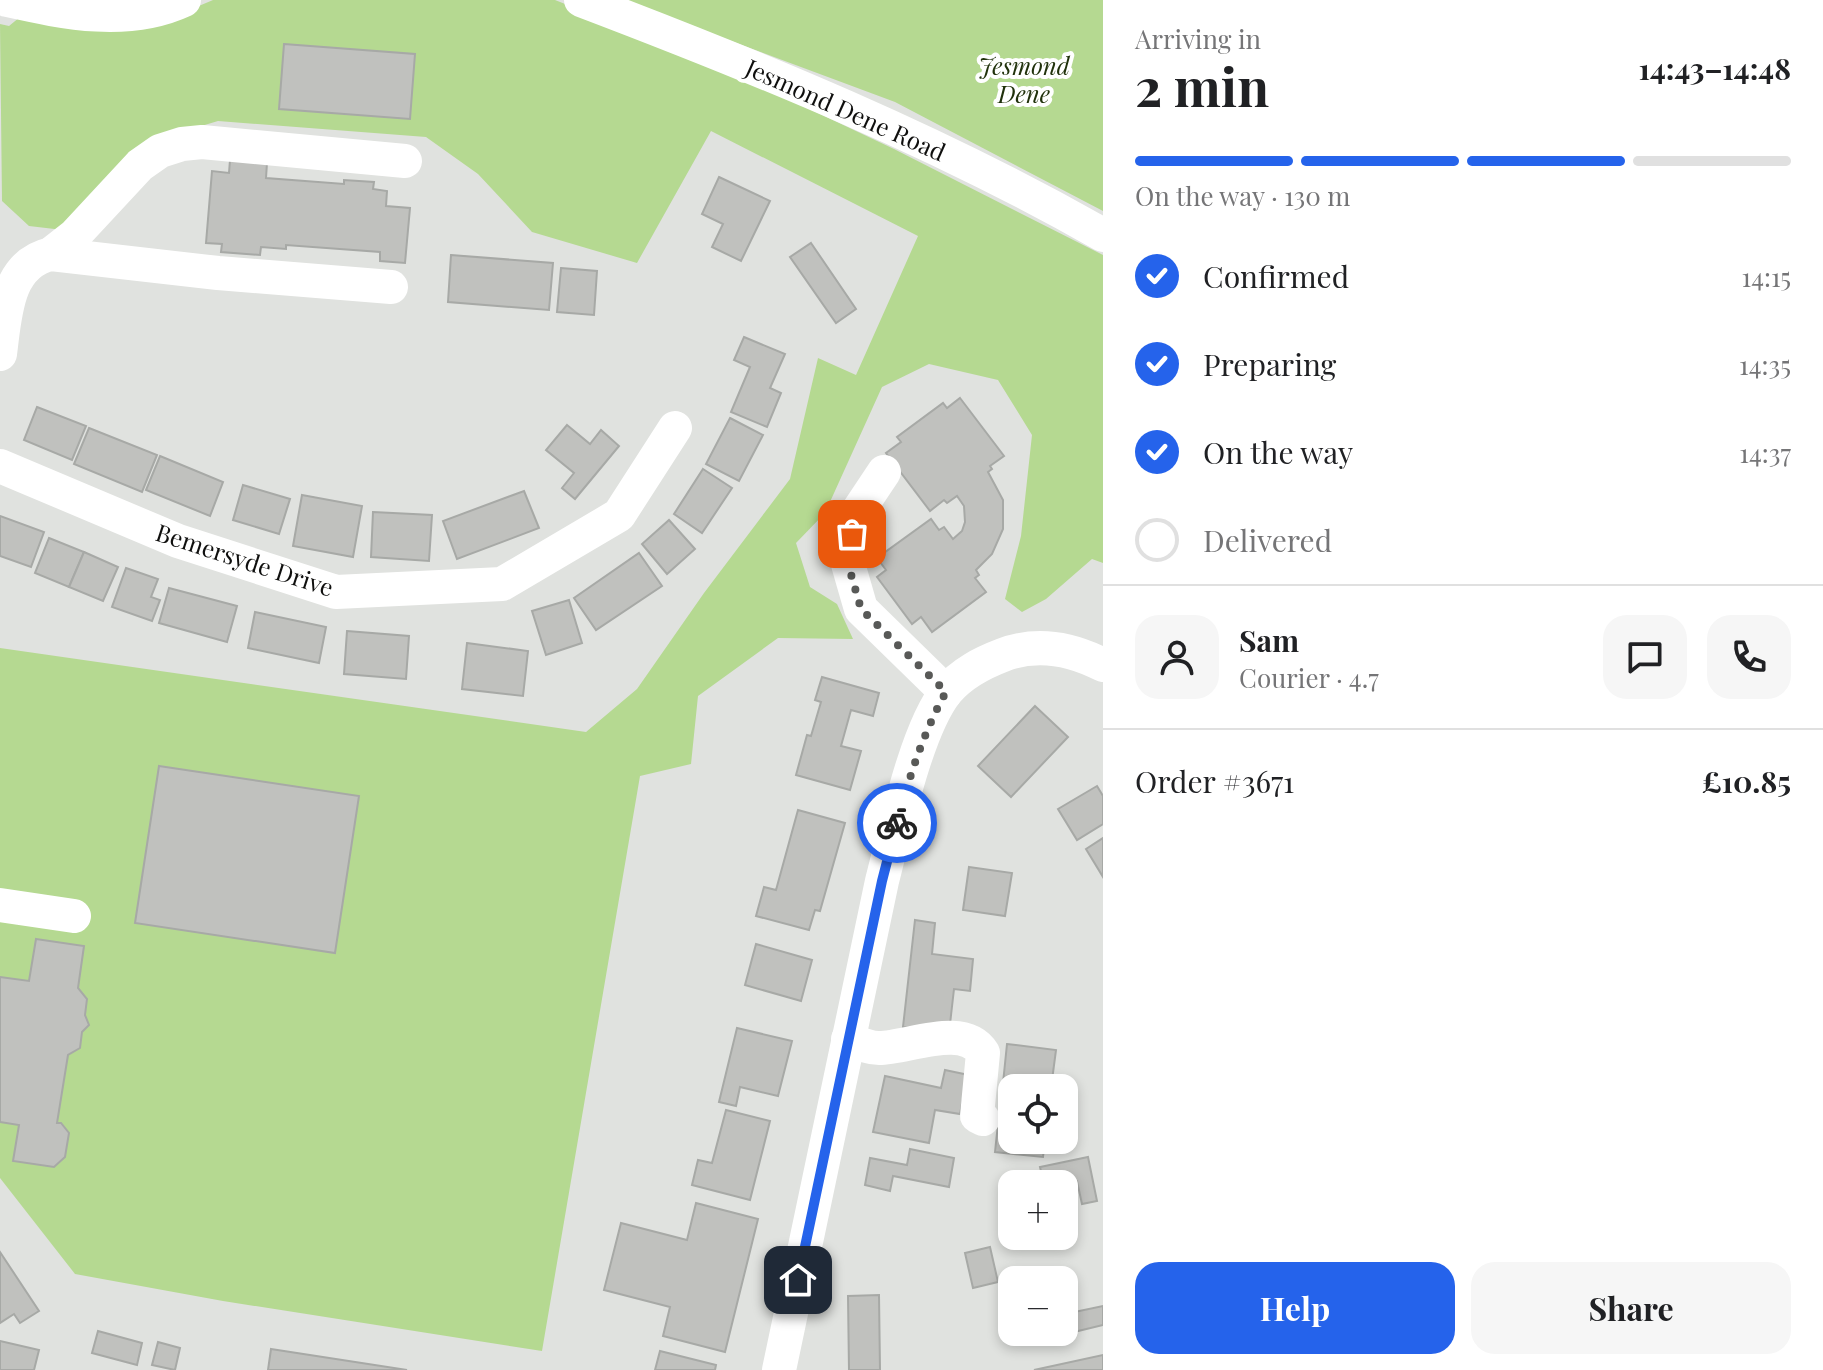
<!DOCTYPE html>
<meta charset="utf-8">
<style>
body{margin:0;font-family:"Playfair Display",serif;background:#f6f6f6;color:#202124;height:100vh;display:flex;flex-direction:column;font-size:30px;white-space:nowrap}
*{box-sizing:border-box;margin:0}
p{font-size:26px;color:#757577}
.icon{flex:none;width:44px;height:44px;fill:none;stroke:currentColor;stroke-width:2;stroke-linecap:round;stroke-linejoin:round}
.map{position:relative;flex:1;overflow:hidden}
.drawer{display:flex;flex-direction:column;background:#fff;width:720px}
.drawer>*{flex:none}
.tools{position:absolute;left:998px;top:1074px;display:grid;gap:16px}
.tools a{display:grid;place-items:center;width:80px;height:80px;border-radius:16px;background:#fff;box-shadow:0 4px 12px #0003;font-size:40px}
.pin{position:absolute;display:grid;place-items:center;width:68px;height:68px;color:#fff;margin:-34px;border-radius:16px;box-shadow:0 4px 12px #0006}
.courier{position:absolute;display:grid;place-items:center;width:80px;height:80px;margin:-40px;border:6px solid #2563eb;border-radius:50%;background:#fff;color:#222;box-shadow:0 2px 10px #0007}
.summary em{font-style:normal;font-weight:700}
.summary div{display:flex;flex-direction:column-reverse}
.summary{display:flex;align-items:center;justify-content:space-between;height:136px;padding:0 32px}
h1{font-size:52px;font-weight:700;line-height:60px}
.bar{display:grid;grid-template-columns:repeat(4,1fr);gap:12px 8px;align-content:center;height:96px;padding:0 32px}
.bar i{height:10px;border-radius:6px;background:#e0e0e0}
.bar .selected{background:#2563eb}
.bar p{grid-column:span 4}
.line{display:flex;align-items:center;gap:20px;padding:0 32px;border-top:2px solid #e0e0e0}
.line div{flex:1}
.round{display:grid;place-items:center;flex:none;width:84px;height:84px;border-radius:24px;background:#f6f6f6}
ol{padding:0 32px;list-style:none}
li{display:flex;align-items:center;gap:24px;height:88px}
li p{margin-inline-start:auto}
li .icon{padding:8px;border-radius:50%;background:#2563eb;color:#fff;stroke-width:4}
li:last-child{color:#757577}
li i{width:44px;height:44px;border:4px solid #e0e0e0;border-radius:50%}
.button{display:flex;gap:16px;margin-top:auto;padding:16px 32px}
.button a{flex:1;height:92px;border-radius:24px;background:#2563eb;color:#fff;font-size:32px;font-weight:700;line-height:92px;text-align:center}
.button a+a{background:#f6f6f6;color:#202124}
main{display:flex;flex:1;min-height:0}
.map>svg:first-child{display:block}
</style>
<main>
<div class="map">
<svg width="1103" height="1370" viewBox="0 0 1103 1370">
<rect width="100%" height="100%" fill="#e0e2df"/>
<g fill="#b5d991">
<path d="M213,0H555L704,59L894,149L1103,255V563L1092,559L1046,599L1022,612L1005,599L1021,536L1032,435L998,380L929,364L882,387L825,513L796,543L810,587L837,604L853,639L778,638L698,696L691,764L640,776L542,1351L223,1301L75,1274L0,1178V648L586,732L637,689L704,593L790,479L818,358L856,375L918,236L711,131L637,263L532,232L478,174L426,137L218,121L168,136L63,230L29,226L2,201L0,24L9,26L20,17L154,25Z"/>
<path d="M621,0H1103V211L895,102Z"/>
</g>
<g fill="#c0c1be" stroke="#a7a9a6" stroke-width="2">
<path d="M284,44L415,54L410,119L279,109Z"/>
<path d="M230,160L267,163L266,178L344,184V180L374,182L373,189L387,191L386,206L410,208L405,263L380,261V252L286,245V249L261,247L260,255L221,252L222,244L206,243L212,171L229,173Z"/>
<path d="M719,177L770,201L741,261L712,247L723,224L702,214Z"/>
<path d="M811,243L856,309L836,323L790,257Z"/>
<path d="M451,255L553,263L549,310L448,302Z"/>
<path d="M561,268L597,271L594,315L557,312Z"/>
<path d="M744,337L785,354L770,388L781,393L767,427L731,412L750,367L734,360Z"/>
<path d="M960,398L1004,456L990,466L992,469L988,472L1003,500V529L992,554L976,570L979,575L975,578L986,592L932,632L921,617L912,624L877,577L886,570L877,558L931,519L939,530L944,527L953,539L962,531L965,522L964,506L957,496L947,503L944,500L930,511L886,453L901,442L897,437L943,403L947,408Z"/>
<path d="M37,407L86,426L72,460L24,440Z"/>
<path d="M730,418L763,435L739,481L706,464Z"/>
<path d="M567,425L590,444L601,430L619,446L575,499L562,488L574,473L546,450Z"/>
<path d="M89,428L157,455L142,492L74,464Z"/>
<path d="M160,456L223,482L210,516L146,490Z"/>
<path d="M703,469L732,488L702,533L674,514Z"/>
<path d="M243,485L290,499L279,534L233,520Z"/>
<path d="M524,491L539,528L457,559L443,521Z"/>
<path d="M302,495L362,506L353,557L293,546Z"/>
<path d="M373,512L432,515L429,561L371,557Z"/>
<path d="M0,516L44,532L31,567L0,556Z"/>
<path d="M669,520L695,549L667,574L642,544Z"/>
<path d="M49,538L84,552L69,587L35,573Z"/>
<path d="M84,552L118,567L103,601L69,587Z"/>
<path d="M639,553L662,586L596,630L574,598Z"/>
<path d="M126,568L158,579L151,597L160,600L152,621L112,607Z"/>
<path d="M169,588L237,606L227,642L159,623Z"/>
<path d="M569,600L582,643L546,655L532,611Z"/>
<path d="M255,612L326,627L319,663L248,648Z"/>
<path d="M347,631L409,636L406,679L344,674Z"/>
<path d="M467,643L528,651L523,696L462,689Z"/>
<path d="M822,677L879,693L873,716L851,710L841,746L861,751L850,790L796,775L807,735L811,736L821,702L815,700Z"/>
<path d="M1035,706L1068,737L1011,797L978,766Z"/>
<path d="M159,766L359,796L335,953L135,923Z"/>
<path d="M1097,786L1103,796V824L1077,840L1058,809Z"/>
<path d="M798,810L845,823L820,911L815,910L809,930L756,916L764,887L776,890Z"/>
<path d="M1103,838V877L1086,849Z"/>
<path d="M969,867L1012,873L1005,916L963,910Z"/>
<path d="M915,920L935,923L932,954L973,959L970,991L954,989L950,1024L935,1031L903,1027Z"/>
<path d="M36,939L84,946L78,988L87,999L85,1015L89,1025L82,1032L80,1048L68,1055L57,1123H61L69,1133L65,1157L54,1167L13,1161L19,1125L0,1122V977L29,981Z"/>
<path d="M756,944L812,960L801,1001L745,985Z"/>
<path d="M737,1028L792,1041L778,1096L740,1087L736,1106L719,1102Z"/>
<path d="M1007,1044L1056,1050L1051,1088H1012V1094L1002,1093Z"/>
<path d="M945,1070L978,1077L963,1099L960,1114L935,1110L929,1143L873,1132L885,1076L941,1088Z"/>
<path d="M1000,1105L1012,1106V1140H1045L1043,1157L995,1152Z"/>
<path d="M726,1110L770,1121L750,1200L692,1185L698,1160L712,1163Z"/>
<path d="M910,1149L954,1158L949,1187L893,1176L890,1191L865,1185L870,1158L907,1165Z"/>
<path d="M1088,1157L1097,1201L1082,1204L1077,1181L1044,1184L1040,1167Z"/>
<path d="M696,1203L758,1219L725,1352L663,1336L670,1307L604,1290L621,1223L687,1240Z"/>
<path d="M990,1247L998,1282L973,1288L965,1253Z"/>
<path d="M0,1252L39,1311L20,1323L14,1314L0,1323Z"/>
<path d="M879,1295L880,1370H849L848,1296Z"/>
<path d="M1103,1306V1325L1070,1333L1065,1314Z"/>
<path d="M98,1331L142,1343L137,1365L92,1353Z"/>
<path d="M0,1341L39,1350L34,1370H0Z"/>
<path d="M158,1342L180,1348L175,1370L152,1365Z"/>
<path d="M271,1349L407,1370H268Z"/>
<path d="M660,1351L716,1365L715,1370H655Z"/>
<path d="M1103,1355V1370H1034Z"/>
</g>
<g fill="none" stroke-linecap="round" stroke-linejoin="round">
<g stroke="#fff" stroke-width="34">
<path d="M7,0C66,13 128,26 184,0"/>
<path d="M581,0C760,68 936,140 1103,235"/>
<path d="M51,254L74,236L140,165L160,151L182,144L202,142L405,161"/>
<path d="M0,354C5,316 6,264 51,254L218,273L391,287"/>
<path d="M0,466L178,541L336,592L502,584L619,515L675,428"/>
<path d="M884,472L858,511L846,557L861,609L946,692"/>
<path d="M0,905L74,916"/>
<path d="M848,1039C858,1043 868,1048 879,1048C908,1048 964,1022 983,1053L977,1116L983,1119"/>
<path d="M779,1370L882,881C895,831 916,729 947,691C962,673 982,663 1003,655C1037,642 1072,649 1103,665"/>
</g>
</g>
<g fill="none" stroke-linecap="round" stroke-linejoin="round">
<path stroke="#585957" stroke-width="8" stroke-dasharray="0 14.4" d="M852,534L846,557L861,609L946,692C923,733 909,778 897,823"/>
<path stroke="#2563eb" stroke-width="10" d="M798,1280L882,881L897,823"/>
</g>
<g text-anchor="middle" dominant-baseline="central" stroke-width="8" stroke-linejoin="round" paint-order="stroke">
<g font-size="24" font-style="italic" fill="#20310b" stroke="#fff">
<text x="1024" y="65">Jesmond<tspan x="1024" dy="28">Dene</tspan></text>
</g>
<g font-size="24" fill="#0f0f0e" stroke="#fff">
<text transform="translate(846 109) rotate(24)">Jesmond Dene Road</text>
<text transform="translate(245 559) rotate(18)">Bemersyde Drive</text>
</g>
</g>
</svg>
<div class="tools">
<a><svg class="icon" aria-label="locate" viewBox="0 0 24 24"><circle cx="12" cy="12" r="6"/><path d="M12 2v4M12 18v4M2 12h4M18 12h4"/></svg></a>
<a>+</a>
<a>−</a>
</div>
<div class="pin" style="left:852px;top:534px;background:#ea580c"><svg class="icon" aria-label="bag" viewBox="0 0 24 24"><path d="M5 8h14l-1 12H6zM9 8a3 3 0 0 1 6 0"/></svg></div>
<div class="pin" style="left:798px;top:1280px;background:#1f2937"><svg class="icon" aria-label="home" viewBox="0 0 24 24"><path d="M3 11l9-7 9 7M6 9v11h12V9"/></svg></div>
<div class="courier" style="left:897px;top:823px"><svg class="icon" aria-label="bike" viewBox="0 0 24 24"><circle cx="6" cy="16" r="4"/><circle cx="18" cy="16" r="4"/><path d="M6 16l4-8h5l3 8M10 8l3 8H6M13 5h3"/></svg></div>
</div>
<section class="drawer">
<div class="summary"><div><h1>2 min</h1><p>Arriving in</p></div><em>14:43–14:48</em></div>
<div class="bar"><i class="selected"></i><i class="selected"></i><i class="selected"></i><i></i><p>On the way · 130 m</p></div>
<ol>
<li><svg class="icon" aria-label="check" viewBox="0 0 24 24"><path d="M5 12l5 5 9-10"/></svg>Confirmed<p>14:15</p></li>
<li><svg class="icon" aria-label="check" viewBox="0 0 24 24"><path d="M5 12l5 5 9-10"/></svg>Preparing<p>14:35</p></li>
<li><svg class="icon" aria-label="check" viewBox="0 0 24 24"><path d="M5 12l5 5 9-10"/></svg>On the way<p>14:37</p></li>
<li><i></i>Delivered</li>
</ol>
<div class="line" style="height:144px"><a class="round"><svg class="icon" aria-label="person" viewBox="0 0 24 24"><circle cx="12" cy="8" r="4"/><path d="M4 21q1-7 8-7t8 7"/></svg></a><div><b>Sam</b><p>Courier · 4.7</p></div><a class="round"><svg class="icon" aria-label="chat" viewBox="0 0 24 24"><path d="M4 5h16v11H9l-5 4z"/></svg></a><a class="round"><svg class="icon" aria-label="phone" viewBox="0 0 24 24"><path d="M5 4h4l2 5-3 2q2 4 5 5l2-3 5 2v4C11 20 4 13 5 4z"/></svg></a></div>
<div class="line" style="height:104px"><div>Order #3671</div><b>£10.85</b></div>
<div class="button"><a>Help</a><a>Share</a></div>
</section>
</main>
